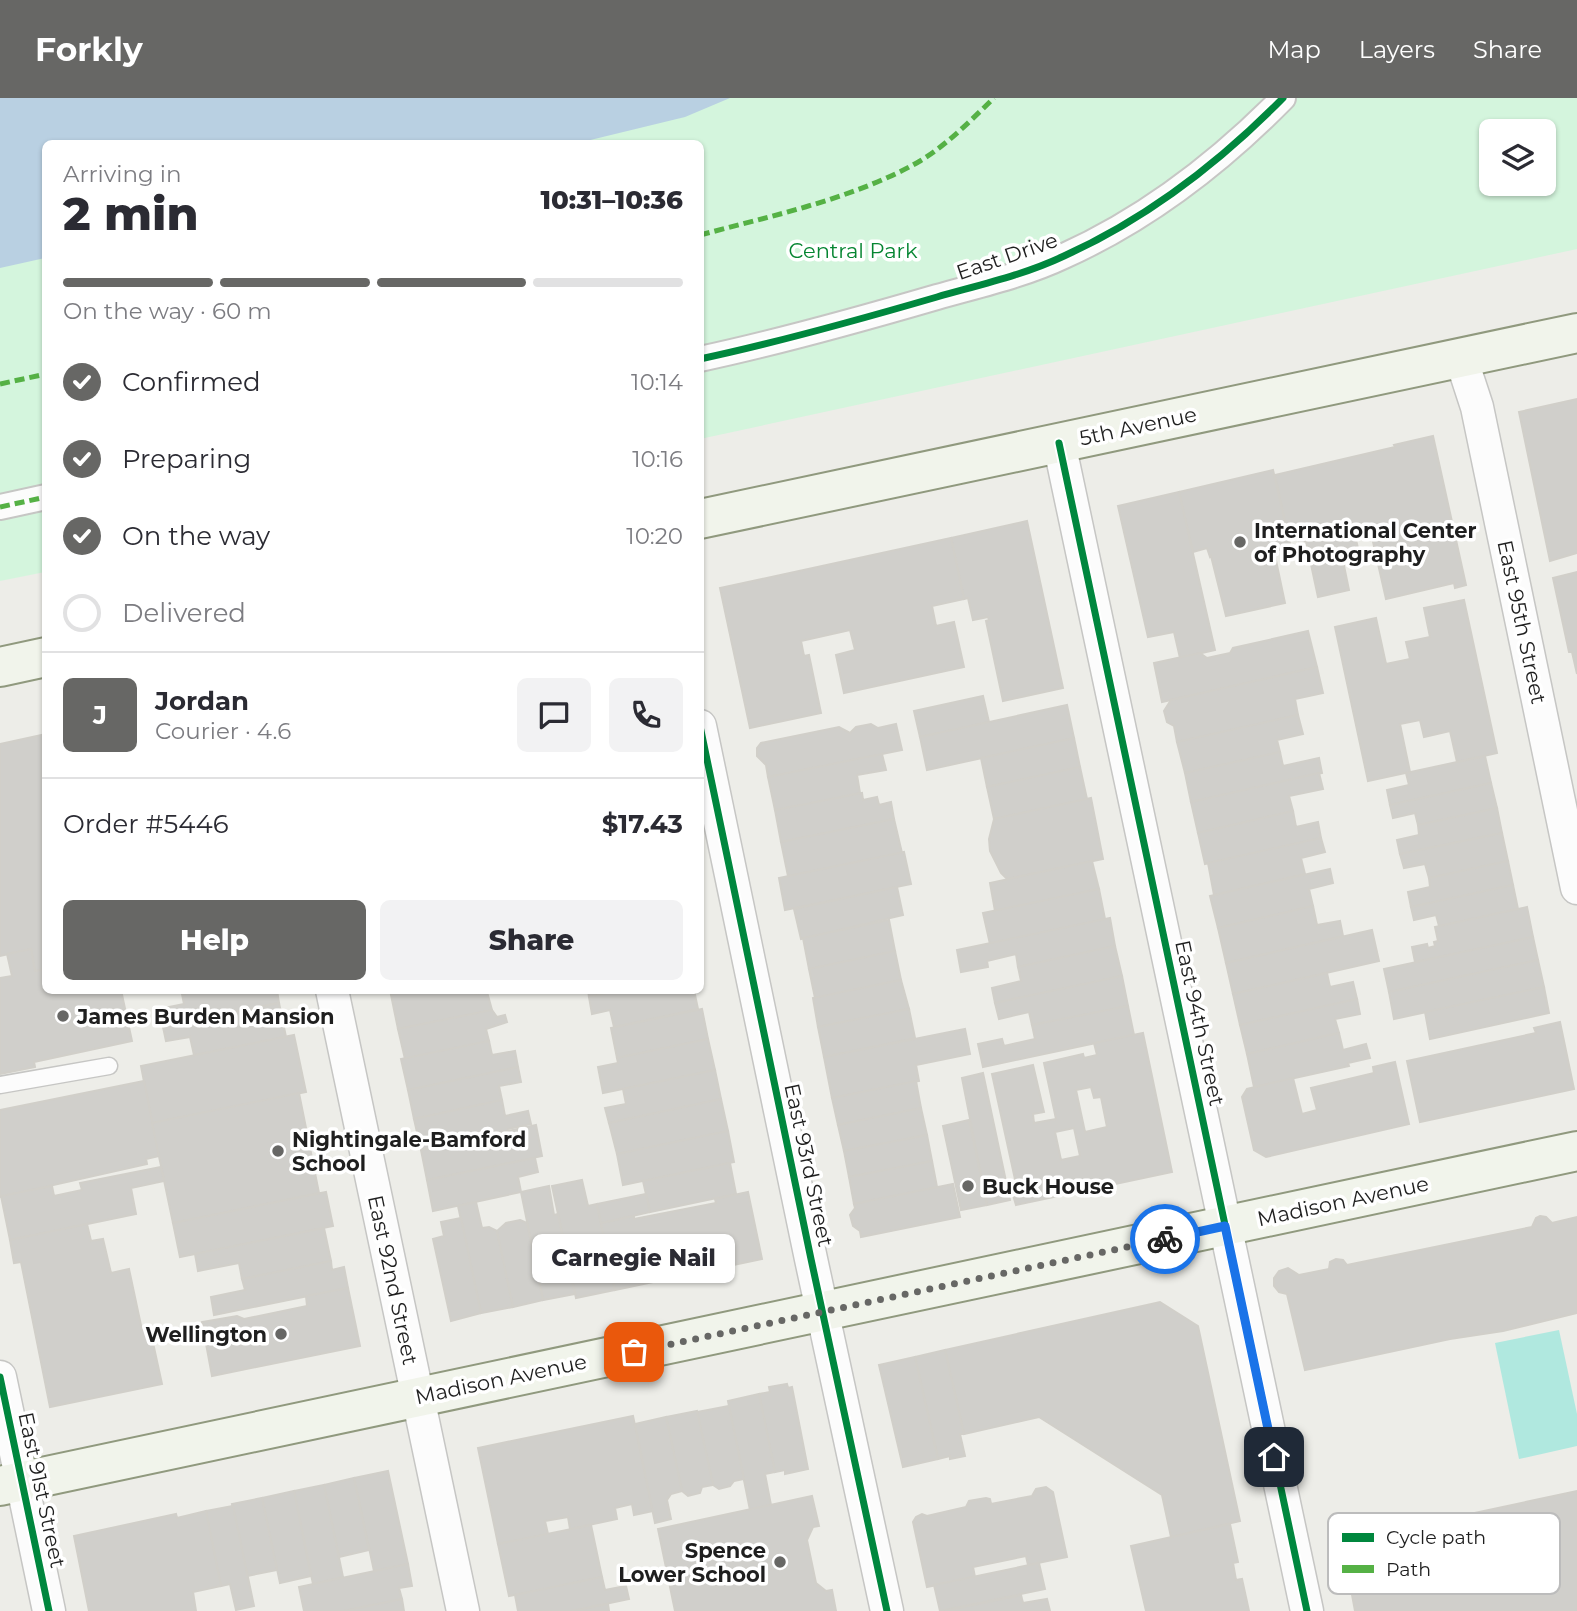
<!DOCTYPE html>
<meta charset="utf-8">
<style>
body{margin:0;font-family:Montserrat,sans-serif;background:#f2f2f3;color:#2b2b33;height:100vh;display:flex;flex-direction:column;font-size:26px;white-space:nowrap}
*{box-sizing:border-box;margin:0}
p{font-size:23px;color:#7c7c81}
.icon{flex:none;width:38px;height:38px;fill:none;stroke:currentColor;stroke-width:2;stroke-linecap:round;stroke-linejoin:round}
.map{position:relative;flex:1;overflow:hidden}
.details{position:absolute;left:42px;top:42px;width:662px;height:854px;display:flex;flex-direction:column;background:#fff;border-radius:10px;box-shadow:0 2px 5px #0004}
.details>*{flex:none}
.buttons{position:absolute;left:1479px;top:21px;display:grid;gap:14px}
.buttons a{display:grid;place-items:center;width:77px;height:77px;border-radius:10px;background:#fff;box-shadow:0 2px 5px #0004;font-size:35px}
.pin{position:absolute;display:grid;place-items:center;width:60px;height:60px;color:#fff;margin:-30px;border-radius:14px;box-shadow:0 4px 10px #0006}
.courier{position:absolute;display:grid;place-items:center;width:70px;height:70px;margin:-35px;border:5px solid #1a73e8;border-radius:50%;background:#fff;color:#222;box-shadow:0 2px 9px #0007}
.bubble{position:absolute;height:49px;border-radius:10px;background:#fff;box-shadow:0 2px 5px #0004;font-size:23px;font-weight:800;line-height:49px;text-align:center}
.overview em{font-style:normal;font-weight:800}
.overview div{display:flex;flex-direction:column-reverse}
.overview{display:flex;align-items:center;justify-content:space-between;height:119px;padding:0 21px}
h1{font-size:46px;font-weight:800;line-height:52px}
.bar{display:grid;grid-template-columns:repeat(4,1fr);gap:10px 7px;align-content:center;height:84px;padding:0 21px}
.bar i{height:9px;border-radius:5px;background:#e1e1e2}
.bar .on{background:#676765}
.bar p{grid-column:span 4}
.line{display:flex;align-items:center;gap:18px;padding:0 21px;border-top:2px solid #e1e1e2}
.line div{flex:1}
.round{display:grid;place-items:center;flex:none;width:74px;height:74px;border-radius:10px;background:#f2f2f3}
ol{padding:0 21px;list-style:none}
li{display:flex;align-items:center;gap:21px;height:77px}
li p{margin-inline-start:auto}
li .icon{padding:7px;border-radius:50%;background:#676765;color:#fff;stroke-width:4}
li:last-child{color:#7c7c81}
li i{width:38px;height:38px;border:4px solid #e1e1e2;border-radius:50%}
.primary-button{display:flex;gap:14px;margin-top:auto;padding:14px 21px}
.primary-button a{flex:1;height:80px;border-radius:10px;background:#676765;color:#fff;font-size:28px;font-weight:800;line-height:80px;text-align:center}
.primary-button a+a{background:#f2f2f3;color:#2b2b33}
header{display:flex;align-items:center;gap:42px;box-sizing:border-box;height:98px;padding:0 35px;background:#676765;color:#fff}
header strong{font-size:33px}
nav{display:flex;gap:38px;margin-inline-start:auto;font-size:24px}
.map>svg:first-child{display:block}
</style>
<header>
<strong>Forkly</strong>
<nav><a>Map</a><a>Layers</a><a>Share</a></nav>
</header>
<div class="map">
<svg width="1577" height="1513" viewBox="0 0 1577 1513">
<rect width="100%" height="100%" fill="#edede8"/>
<path fill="#d4f5dd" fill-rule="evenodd" d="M0,0H1577V151L700,341V46H46L45,474L0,483ZM1491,33H1544V86H1491Z"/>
<path fill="#b0e8df" d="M1559,1232L1577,1316V1348L1519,1361L1495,1245Z"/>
<path fill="#b9d0e2" d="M0,0H730L685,19L578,45L46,46L45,160L0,170Z"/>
<g fill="#d0cfcb" stroke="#d1cfc9" stroke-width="2" fill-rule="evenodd">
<path d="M1577,301V455L1550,463L1519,314Z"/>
<path d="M1433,338L1466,487L1455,490L1454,485L1386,501L1371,435L1355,438L1359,454L1342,458L1349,492L1318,499L1306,443L1299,444L1297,437L1288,439L1275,377L1395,349L1394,347Z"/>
<path d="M1273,372L1291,450L1274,453L1285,505L1226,518L1211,458L1210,459L1207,450L1193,454L1179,394Z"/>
<path d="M1179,394L1215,552L1180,560L1174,534L1148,539L1118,408Z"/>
<path d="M1027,423L1063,590L1003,603L986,523L989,522L988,519L973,522L968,500L964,501L951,440Z"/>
<path d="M951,440L964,501L932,508L936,528L954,524L964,569L844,595L836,557L855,552L850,532L801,543L804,558L809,557L821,615L750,630L720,490Z"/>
<path d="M1577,474V576L1572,554H1569L1553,480Z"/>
<path d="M1464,502L1497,655L1457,664L1450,633L1424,639L1420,622L1400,626L1410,674L1368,683L1335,529L1376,520L1386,566L1410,561L1406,544L1430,539L1424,510Z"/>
<path d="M1308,533L1317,569L1162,604L1154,565L1200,555L1207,560L1230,555L1233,550Z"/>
<path d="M1317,569L1323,595L1295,601L1298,617L1177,644L1174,628L1167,624L1164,613L1171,602Z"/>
<path d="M983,598L989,624L920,639L914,613Z"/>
<path d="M1067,607L1074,640L927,672L920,639Z"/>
<path d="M1298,617L1303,636L1277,642L1280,654L1185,675L1177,644Z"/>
<path d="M871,626L878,630L896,626L902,652L768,679L766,667L757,658V650L761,645L839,629L850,635L856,629Z"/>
<path d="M46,636V871L35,873L31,851L0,858V646Z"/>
<path d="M1074,640L1080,669L987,689L981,660Z"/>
<path d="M1280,654L1283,668L1319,660L1322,675L1191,704L1185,675Z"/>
<path d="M882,656L886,672L857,677L860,695L775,712L768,679Z"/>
<path d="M1485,658L1491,685L1390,707L1387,692L1409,687L1406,675Z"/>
<path d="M1080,669L1087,701L994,721L987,689Z"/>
<path d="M1319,675L1323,691L1289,698L1293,713L1198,735L1191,704Z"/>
<path d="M1491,685L1497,710L1418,727L1415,715L1393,720L1390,707Z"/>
<path d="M862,695L863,702L877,699L879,707L891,704L894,721L781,744L775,712Z"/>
<path d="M1091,700L1103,761L1007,781L1001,775L990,753L989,741L994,721Z"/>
<path d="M1497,710L1502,735L1400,756L1397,742L1419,737L1418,727Z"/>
<path d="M1293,713L1296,729L1318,724L1321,740L1205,766L1198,735Z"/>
<path d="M894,721L902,755L788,778L781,744Z"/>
<path d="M1502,735L1508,763L1429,780L1425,766L1404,770L1400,756Z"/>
<path d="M1321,740L1325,754L1301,760L1305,776L1214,797L1208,765Z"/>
<path d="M904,754L911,786L785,812L779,780Z"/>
<path d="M1092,763L1099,791L995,813L990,785Z"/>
<path d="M1508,763L1513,787L1411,809L1408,794L1430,789L1429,780Z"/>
<path d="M1330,771L1333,785L1309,791L1313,808L1218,830L1210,798Z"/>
<path d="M1513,787L1518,811L1439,828L1436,817L1414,822L1411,809Z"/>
<path d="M897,789L903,817L801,841L794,811Z"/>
<path d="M1099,791L1105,821L990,846L983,815Z"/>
<path d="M1313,808L1317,827L1340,823L1343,838L1226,865L1218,830Z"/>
<path d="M1527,809L1533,839L1415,864L1412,849L1427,846L1428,850L1435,848L1434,844L1438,843L1435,829Z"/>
<path d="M1110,820L1115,848L1018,869L1016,856L987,863L988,869L961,874L957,852Z"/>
<path d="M889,822L895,853L809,871L803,840Z"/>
<path d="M1372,832L1379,863L1233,896L1226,865Z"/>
<path d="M1533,839L1538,862L1389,894L1384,871Z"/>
<path d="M1115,848L1122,878L995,905L992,890L1021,883L1018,869Z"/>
<path d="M31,851L35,873L46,871V892H121L132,943L34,964L35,969L0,976V880L12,878L7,856Z"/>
<path d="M895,853L901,882L815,900L809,871Z"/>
<path d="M1538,862L1544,889L1394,921L1389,894Z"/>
<path d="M1327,875L1330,889L1353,884L1357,901L1240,927L1233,896Z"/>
<path d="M1122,878L1128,908L1032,927L1029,914L999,921L995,905Z"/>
<path d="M901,882L909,911L818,929L813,900Z"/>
<path d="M1544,889L1549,915L1430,941L1425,914Z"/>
<path d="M198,892H277L279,905L163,929L159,911L184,906L182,896Z"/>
<path d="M390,892H474L475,896L487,894L492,912L398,931Z"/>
<path d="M588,892H618L589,899Z"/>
<path d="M618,892H694L698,911L614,929L610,912L592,916L589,899Z"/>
<path d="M1357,901L1360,916L1335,921L1339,935L1247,956L1240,927Z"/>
<path d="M279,905L286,939L194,957L190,939L166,943L163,929Z"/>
<path d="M1128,908L1134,937L983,969L978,946L1002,941L1004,948L1035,941L1032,927Z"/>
<path d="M702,911L708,941L617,960L611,930Z"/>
<path d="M909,911L915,940L824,959L818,929Z"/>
<path d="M492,912L497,919L505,917L507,924L486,931L489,943L405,961L398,931Z"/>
<path d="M1560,924L1574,991L1420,1024L1407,963L1536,935L1534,930Z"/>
<path d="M965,931L970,956L916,967L919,983L832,1000L824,959Z"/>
<path d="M1143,935L1172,1074L1016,1107L1013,1097L1018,1095L992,976L1033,967L1044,1014L1033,1016L1034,1025L1056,1021L1044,965L1083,956L1084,960L1097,957L1094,945ZM1091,989L1094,1000L1101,999L1107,1029L1085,1034L1076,992ZM1074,1030L1080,1058L1061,1062L1055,1034Z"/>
<path d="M1339,935L1343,952L1366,946L1370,960L1348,965L1349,968L1254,989L1247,956Z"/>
<path d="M294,937L306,994L152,1025L141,968Z"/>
<path d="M708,941L715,972L603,995L598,969L618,965L617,960Z"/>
<path d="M489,943L492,957L515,953L518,969L408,992L401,961Z"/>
<path d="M1395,964L1409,1026L1266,1059L1254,1052L1242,999L1247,991L1293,980L1302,1016L1317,1012L1311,990L1374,975L1373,969Z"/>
<path d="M518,969L521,984L499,988L502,1002L414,1021L408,992Z"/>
<path d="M715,972L721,1001L609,1025L605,1010L626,1006L623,991Z"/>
<path d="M983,975L1010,1102L987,1107L962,980Z"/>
<path d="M144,983L159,1058L146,1061L147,1066L0,1099V1012Z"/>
<path d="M916,983L921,1010L838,1027L832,1000Z"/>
<path d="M299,995L319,1095L173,1125L152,1025Z"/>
<path d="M721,1001L728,1033L617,1056L609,1025Z"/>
<path d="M502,1002L505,1018L528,1013L531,1026L508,1031V1033L421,1052L414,1021Z"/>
<path d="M921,1010L927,1037L844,1053L838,1027Z"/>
<path d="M969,1022L987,1107L961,1112L943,1028Z"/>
<path d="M536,1027L542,1058L427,1082L421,1052Z"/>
<path d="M728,1033L734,1064L623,1087L617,1056Z"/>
<path d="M927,1037L932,1063L849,1079L844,1053Z"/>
<path d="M535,1060L538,1074L518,1079L521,1094L433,1113L427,1082Z"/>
<path d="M932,1063L937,1089L854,1106L849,1079Z"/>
<path d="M730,1065L736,1096L650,1114L643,1083Z"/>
<path d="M161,1069L164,1083L131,1090L136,1116L10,1142L1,1098L52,1088L54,1098L82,1092L80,1085Z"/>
<path d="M582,1082L588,1108L597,1106L615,1192L576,1200L552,1088Z"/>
<path d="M953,1086L960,1119L861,1139L860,1133L853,1128L850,1117L855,1110L854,1106Z"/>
<path d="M549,1088L554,1117L558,1116L575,1196L543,1202L521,1094Z"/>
<path d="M326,1094L333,1128L180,1159L173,1125Z"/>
<path d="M748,1094L762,1161L615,1192L601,1125L634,1118V1121L716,1105L715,1101Z"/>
<path d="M646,1096L650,1114L601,1125L597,1106Z"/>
<path d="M476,1104L482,1130L489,1129L497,1133L513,1209L481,1215L458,1108Z"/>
<path d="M1540,1118L1546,1119L1552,1125L1577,1119V1215L1503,1233L1450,1241L1305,1272L1287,1196L1279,1194L1274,1188V1180L1279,1173L1288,1170L1299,1177L1329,1171L1330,1164L1336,1161L1343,1162L1347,1167L1532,1129L1536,1120Z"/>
<path d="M461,1120L481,1215L451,1223L433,1141L444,1138L441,1124Z"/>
<path d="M520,1122L527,1125L543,1202L513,1209L497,1133L506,1125Z"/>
<path d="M87,1126L91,1143L103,1141L111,1175L129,1171L142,1232L150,1231L162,1286L50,1309L21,1164L14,1165L10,1142Z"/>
<path d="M324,1130L331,1163L242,1181L239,1165L198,1173L195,1156Z"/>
<path d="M331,1163L332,1172L344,1169L348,1190L214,1217L211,1199L245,1192L242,1181Z"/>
<path d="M348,1190L360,1248L212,1278L202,1224L237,1218L244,1221L307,1208L306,1198Z"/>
<path d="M1160,1204L1198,1228L1240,1423L1171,1439L1162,1397L1039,1319L964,1336L945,1252Z"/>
<path d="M945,1252L964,1336H960L965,1358L950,1361V1358L938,1361L915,1259Z"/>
<path d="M915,1259L938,1361L903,1369L879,1267Z"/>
<path d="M787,1286L788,1290L792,1289L808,1371L785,1376V1372L775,1374L759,1296L770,1294L769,1289Z"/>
<path d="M759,1296L775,1374L765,1376L771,1407L750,1412L728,1303Z"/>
<path d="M729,1308L744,1381L734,1383L730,1388L719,1391L713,1387L697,1314Z"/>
<path d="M697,1313L713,1387L702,1389L700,1395L688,1398L682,1393L666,1319Z"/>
<path d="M633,1318L653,1413L634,1417L632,1406L615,1410L617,1421L570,1431L568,1419L545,1423L548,1436L498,1446L478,1350Z"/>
<path d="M666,1319L682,1393L671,1396L667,1402L671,1421L655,1425L635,1326Z"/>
<path d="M388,1373L408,1466L374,1473L354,1380Z"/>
<path d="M354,1380L369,1452L339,1459L324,1387Z"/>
<path d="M324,1387L343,1479L313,1486L294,1393Z"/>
<path d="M1046,1389L1053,1394L1067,1459L1028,1467L1026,1458L973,1469L975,1479L927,1489L913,1424L916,1419L922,1416L927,1418L966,1409L969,1403L986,1400L990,1401L991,1406L1032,1398L1036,1391Z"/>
<path d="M294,1393L311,1478L280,1485L262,1400Z"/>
<path d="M1577,1393V1513H1355L1348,1475L1364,1472L1363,1468L1356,1470L1348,1468L1341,1460V1452L1348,1442Z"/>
<path d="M812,1398L819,1428L813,1429L807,1442L816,1485L826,1493L832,1492L836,1513H675L658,1431Z"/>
<path d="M262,1400L277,1472L247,1478L232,1406Z"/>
<path d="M233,1408L254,1508L236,1512L230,1486L221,1488L206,1413Z"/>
<path d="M206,1413L221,1488L193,1494L196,1513H89L74,1438L176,1416L177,1420Z"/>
<path d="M1230,1426L1238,1464L1233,1465L1236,1482L1242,1481L1249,1513H1146L1131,1448Z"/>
<path d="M591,1427L602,1479L509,1498L498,1446Z"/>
<path d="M1039,1465L1045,1491L940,1513L934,1487Z"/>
<path d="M408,1466L412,1488L399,1490L402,1501L344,1513H304L299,1489Z"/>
<path d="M602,1479L605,1492L626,1488L629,1501L572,1513H518L515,1497Z"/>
<path d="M1021,1497L1023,1505L1047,1501L1050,1513H945Z"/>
<path d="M402,1501L404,1513H344Z"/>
<path d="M608,1506L609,1513H572Z"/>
</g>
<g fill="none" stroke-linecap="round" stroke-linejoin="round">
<defs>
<path id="service" d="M0,987L109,968"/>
<g id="pedestrian">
<path d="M700,261C780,244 858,222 937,199C979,187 1024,177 1064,158C1146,121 1220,64 1283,0"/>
<path d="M0,409L46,399"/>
</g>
<g id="minor">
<path d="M1461,260L1477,309L1577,790"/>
<path d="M1059,345L1307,1513"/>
<path d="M700,628L811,1161L887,1513"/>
<path d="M332,892L463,1513"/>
<path d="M0,1279L49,1513"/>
</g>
<g id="secondary">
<path d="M700,421L1577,235"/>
<path d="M0,569L46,559"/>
<path d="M0,1388L1577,1053"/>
</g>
</defs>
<use href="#service" stroke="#c6c6c4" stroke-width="19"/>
<use href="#pedestrian" stroke="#c6c6c4" stroke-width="28"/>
<use href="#minor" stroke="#c6c6c4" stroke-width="35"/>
<use href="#secondary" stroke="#90997e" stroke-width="42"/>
<use href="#service" stroke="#fcfcfc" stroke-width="16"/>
<use href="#pedestrian" stroke="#fcfcfc" stroke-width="24"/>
<use href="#minor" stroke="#fcfcfc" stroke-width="32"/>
<use href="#secondary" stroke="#f1f4eb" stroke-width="38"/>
<g stroke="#55b145" stroke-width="5" stroke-dasharray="10 5" stroke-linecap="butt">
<path d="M700,137C771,118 856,100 920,63C948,46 971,22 994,0"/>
<path d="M0,286L46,276"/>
<path d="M0,409L46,399"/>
</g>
<defs>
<g id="cycleway">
<path d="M700,261C780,244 858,222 937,199C979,187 1024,177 1064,158C1146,121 1220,64 1283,0"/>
<path d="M1059,345L1307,1513"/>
<path d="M700,628L811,1161L887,1513"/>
<path d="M0,1279L49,1513"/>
</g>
</defs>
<use href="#cycleway" stroke="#fff" stroke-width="11"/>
<use href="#cycleway" stroke="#00873e" stroke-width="7"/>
</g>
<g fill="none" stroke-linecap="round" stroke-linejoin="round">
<path stroke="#676765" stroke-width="7" stroke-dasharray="0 12.6" d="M634,1254L1165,1141"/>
<path stroke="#1a73e8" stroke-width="9" d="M1165,1141L1225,1128L1274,1359"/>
</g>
<g fill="#676765" stroke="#fff" stroke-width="2.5">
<circle cx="1240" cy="444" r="7"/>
<circle cx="63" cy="918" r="7"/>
<circle cx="278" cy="1053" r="7"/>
<circle cx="968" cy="1088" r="7"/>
<circle cx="281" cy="1236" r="7"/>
<circle cx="780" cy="1464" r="7"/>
</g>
<g text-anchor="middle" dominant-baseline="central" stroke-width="7" stroke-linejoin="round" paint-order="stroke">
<g font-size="21" fill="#058531" stroke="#fff">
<text x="853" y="152">Central Park</text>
</g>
<g font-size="21" fill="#1f1f1f" stroke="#fff">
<text transform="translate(1007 158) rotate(-19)">East Drive</text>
<text transform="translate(1138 328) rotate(-12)">5th Avenue</text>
<text transform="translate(1522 524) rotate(78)">East 95th Street</text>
<text transform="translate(1200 925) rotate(78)">East 94th Street</text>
<text transform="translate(809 1067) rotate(78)">East 93rd Street</text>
<text transform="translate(1343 1103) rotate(-12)">Madison Avenue</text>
<text transform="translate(393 1182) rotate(78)">East 92nd Street</text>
<text transform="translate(501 1281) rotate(-12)">Madison Avenue</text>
<text transform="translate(42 1392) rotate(78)">East 91st Street</text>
</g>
<g font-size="21" font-weight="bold" fill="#1f1f1f" stroke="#fff" text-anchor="start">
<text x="1254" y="432">International Center<tspan x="1254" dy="24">of Photography</tspan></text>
<text x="77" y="918">James Burden Mansion</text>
<text x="292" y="1041">Nightingale-Bamford<tspan x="292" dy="24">School</tspan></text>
<text x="982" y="1088">Buck House</text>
<text x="267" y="1236" text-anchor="end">Wellington</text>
<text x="766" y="1452" text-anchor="end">Spence<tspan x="766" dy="24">Lower School</tspan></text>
</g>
</g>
<rect x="1328" y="1415" width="232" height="81" rx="10" fill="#fff" stroke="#bcbcbc" stroke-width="2"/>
<rect x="1342" y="1435" width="32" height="9" fill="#00873e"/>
<rect x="1342" y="1467" width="32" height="8" fill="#55b145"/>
<g font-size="19" fill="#1f1f1f">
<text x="1386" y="1446">Cycle path</text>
<text x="1386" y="1478">Path</text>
</g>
</svg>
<div class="buttons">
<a><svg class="icon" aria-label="layers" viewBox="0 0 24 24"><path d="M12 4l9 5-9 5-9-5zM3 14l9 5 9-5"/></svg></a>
</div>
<div class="pin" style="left:634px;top:1254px;background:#ea580c"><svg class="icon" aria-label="bag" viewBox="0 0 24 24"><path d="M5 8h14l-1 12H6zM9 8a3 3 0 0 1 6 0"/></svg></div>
<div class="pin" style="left:1274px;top:1359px;background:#1f2937"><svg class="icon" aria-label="home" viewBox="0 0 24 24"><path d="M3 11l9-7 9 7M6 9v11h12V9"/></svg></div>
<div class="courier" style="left:1165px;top:1141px"><svg class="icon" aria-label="bike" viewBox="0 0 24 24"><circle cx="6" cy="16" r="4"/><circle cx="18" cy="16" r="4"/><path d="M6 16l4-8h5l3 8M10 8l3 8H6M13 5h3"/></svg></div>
<div class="bubble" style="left:532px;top:1136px;width:203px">Carnegie Nail</div>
<section class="details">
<div class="overview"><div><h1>2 min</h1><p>Arriving in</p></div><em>10:31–10:36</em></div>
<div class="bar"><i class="on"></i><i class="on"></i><i class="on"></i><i></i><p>On the way · 60 m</p></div>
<ol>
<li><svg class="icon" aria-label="check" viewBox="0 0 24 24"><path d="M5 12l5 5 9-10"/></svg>Confirmed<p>10:14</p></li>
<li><svg class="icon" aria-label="check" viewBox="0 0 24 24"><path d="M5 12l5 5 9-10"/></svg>Preparing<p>10:16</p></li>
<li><svg class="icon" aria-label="check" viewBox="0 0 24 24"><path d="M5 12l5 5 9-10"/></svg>On the way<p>10:20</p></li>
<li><i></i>Delivered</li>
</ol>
<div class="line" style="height:126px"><b class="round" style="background:#676765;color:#fff">J</b><div><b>Jordan</b><p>Courier · 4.6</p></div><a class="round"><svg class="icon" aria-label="chat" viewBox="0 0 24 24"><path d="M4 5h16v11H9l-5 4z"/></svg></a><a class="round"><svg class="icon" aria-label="phone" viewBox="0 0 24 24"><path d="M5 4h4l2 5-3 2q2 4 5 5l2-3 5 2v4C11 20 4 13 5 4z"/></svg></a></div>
<div class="line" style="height:91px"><div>Order #5446</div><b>$17.43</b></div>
<div class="primary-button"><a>Help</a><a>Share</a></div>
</section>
</div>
